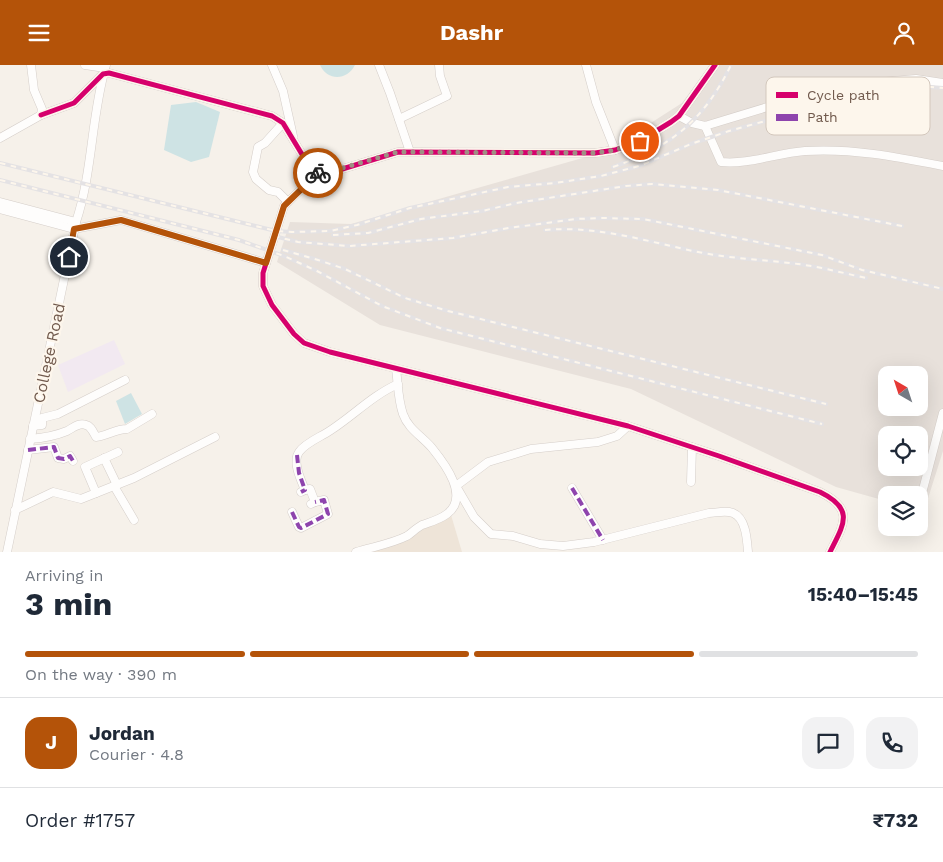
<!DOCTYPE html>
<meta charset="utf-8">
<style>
body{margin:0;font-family:"Work Sans",sans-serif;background:#f2f2f3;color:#1f2937;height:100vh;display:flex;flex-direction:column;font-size:19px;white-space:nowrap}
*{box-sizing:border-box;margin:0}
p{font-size:16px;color:#747a83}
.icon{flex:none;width:28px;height:28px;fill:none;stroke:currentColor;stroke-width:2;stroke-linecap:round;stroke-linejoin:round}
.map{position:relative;height:487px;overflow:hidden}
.drawer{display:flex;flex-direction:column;background:#fff;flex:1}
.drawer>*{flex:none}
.needle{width:32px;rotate:321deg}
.fabs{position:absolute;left:878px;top:301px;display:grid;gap:10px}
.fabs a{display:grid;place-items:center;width:50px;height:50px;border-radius:10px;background:#fff;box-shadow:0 5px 20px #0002;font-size:25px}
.pin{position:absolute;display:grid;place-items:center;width:42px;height:42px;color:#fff;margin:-21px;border:2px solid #fff;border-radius:50%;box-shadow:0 1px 5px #0007}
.courier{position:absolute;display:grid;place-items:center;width:50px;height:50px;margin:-25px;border:4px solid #b45309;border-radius:50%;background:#fff;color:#222;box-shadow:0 1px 6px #0007}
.overview em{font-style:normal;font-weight:700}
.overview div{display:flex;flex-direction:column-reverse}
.overview{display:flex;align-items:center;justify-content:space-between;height:85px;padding:0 25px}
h1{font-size:32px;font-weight:700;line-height:38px}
.bar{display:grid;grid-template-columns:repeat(4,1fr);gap:8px 5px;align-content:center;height:60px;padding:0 25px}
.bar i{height:6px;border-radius:4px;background:#e0e1e3}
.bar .active{background:#b45309}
.bar p{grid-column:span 4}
.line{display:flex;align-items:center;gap:12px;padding:0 25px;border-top:1px solid #e0e1e3}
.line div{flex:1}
.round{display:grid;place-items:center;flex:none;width:52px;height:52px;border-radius:15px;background:#f2f2f3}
header{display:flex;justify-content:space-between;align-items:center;height:65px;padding:0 25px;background:#b45309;color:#fff;font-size:22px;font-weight:700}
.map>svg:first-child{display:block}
</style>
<header><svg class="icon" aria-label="menu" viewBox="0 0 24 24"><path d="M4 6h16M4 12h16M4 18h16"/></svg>Dashr<svg class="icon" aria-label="person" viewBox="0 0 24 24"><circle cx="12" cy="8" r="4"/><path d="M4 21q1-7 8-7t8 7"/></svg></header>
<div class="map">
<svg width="943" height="487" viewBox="0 0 943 487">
<rect width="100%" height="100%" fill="#f6f1ea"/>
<path fill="#eee4d8" d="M451,450L462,487H367Z"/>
<path fill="#e8e1db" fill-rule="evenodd" d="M710,0H943V386L924,446L919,444V430H886V436L836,422L631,324L380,260L277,197L290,157L351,159L607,86L682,38ZM886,310H919V342H886ZM886,370H919V402H886Z"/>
<path fill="#f2e9f1" d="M114,275L125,299L68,327L58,300Z"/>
<g fill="#cee3e4">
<path d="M320,0H355C347,16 327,16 320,0Z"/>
<path d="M196,37L220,47L209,92L191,97L164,85L171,40Z"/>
<path d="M131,328L142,349L125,359L116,336Z"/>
</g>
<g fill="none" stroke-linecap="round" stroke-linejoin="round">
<defs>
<g id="minor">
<path d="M85,0L105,3"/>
<path d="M272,0L283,26L293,71"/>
<path d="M379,0L390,28L410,87"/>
<path d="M586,0L596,37L615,85"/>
<path d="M41,50L74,38L103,9L109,8L272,51L283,58L303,91L322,104L339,105L398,87L595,88L615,85L640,76L671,57L679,51L715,0"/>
<path d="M679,51L692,58L705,61L784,37L869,18L916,14L943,18"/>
<path d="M399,54L447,31L440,11L439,0"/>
<path d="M283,58L265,78L258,82L253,107L256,114L269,125L278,127L288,137"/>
<path d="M705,61L721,97C748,100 777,88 805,86C852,83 897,92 943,101"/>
<path d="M0,73L41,50L42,44L34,25L31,0"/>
<path d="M322,104L284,141L263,208V221L272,240L294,269L304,278L330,287L628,361L719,391L820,427C855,444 844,459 830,487"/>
<path d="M0,137L76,157"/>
<path d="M0,144L74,164L121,155L266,198"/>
<path d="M33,361L42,360V353L58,349L125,315"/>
<path d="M628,361L617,371L598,377L531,384L488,397L456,421L474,452L491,469L513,471L540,479L563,481L594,477L709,448C716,448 725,445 733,448C746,453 747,475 748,487"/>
<path d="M30,374C43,373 55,371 67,366C73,363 79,357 86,360C91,361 93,367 96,372C106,371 116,364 127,364L152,349"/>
<path d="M28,385L54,382L58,393L64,394L70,391L73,396"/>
<path d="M104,393L117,420"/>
<path d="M691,417L692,382"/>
<path d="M114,421L134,455"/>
<path d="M572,423L603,475"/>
<path d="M305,425L310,424L315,437L311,439"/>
<path d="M301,427L305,425C301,415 292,397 299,387C306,377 321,372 331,365C354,350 373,330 398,319"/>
<path d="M96,428L85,402L118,387"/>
<path d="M894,429L899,430"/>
<path d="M919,433L921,432L943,348"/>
<path d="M15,445L53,427L81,434L134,413L215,372"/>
<path d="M292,447L299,462L301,463L328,449L324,435L315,437"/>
<path d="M7,487L76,157C93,106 91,51 106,0"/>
<path d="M356,487C372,482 391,479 407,471C412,468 416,463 422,460C430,457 439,455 447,449C470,432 445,399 432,383C423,372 408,364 403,349C398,335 398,318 396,304"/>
</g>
</defs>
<use href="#minor" stroke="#d5cec9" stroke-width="9"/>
<use href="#minor" stroke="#fefdfc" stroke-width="8"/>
<defs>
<g id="rail">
<path d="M0,98L276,166L292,167L330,166L357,160L410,143L508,122L555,118L601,111L639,101L691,79L729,66L867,28L890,22L918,21L943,23"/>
<path d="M613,102C671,82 704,55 731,0"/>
<path d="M0,115L239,175L284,191L317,206L382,241L440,263L822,359"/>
<path d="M545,165C600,160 651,178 703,188C735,194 767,195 798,199C821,202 843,208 866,213"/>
<path d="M333,170L368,168L421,154L482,146L516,138L555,132L626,121L652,119L718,125L902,161"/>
<path d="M274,171L298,177L349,181L453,173L509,163L576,154L602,153L643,154L822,190L862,205L943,224"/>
<path d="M283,185L318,195L345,204L405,233L448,246L826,339"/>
</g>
</defs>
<use href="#rail" stroke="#e4e2e4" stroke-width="4"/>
<use href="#rail" stroke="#fdf6ec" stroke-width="2" stroke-dasharray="5.5" stroke-linecap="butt"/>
<g stroke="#8e44ad" stroke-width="4" stroke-dasharray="8 4" stroke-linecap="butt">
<path d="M28,385L54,382L58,393L64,394L70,391L73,396"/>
<path d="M297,390L299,408L305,425L301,427"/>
<path d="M572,423L603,475"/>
<path d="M292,447L299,462L301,463L328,449L324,435L315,437"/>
</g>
<defs>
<g id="cycleway">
<path d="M41,50L74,38L103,9L109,8L272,51L283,58L303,91L322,104L339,105L398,87L595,88L615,85L640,76L671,57L679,51L715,0"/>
<path d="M322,104L284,141L263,208V221L272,240L294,269L304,278L330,287L628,361L719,391L820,427C855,444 844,459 830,487"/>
</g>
</defs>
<use href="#cycleway" stroke="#fdf6ec" stroke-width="8"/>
<use href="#cycleway" stroke="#d6006c" stroke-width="5"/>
</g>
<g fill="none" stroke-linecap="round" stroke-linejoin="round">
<path stroke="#a08f84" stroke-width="5" stroke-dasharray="0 9" d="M318,108L322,104H339L398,87L595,88L615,85L640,76"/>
<path stroke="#b45309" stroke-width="6" d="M69,192L74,164L121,155L266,198L284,141L318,108"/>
</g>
<g text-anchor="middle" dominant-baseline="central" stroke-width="4.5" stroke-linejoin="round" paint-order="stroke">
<g font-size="16" fill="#715a4d" stroke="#fdf6ec">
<text transform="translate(49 288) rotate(-78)">College Road</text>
</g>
</g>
<rect x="766" y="12" width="164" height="58" rx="8" fill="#fdf6ec" stroke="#d3c7bc" stroke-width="1"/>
<rect x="776" y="27" width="22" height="6" fill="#d6006c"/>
<rect x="776" y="49" width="22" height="7" fill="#8e44ad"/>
<g font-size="14" fill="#715a4d">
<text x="807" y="35">Cycle path</text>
<text x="807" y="57">Path</text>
</g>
</svg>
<div class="fabs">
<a><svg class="needle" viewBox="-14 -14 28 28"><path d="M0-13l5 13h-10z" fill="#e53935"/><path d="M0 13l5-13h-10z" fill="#747a83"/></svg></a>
<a><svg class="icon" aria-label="locate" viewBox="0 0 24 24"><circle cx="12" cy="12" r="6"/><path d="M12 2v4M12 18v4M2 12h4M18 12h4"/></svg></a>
<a><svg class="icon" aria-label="layers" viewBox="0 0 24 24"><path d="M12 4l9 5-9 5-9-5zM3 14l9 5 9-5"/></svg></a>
</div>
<div class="pin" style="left:640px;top:76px;background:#ea580c"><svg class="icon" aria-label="bag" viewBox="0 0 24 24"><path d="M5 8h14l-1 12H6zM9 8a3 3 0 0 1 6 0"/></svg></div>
<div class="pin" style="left:69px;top:192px;background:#1f2937"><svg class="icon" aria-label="home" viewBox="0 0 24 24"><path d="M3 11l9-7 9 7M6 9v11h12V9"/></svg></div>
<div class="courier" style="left:318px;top:108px"><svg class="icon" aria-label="bike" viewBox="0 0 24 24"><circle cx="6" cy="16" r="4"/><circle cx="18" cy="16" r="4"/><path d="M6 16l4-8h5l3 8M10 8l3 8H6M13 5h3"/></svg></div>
</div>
<section class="drawer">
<div class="overview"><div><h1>3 min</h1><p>Arriving in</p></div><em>15:40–15:45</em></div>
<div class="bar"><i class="active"></i><i class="active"></i><i class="active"></i><i></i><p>On the way · 390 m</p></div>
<div class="line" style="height:90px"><b class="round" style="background:#b45309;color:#fff">J</b><div><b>Jordan</b><p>Courier · 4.8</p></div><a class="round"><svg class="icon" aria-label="chat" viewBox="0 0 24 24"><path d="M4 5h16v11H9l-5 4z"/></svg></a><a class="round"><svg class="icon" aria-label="phone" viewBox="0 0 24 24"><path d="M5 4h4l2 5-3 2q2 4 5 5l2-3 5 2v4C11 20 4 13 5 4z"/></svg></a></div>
<div class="line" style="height:65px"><div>Order #1757</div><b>₹732</b></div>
</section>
